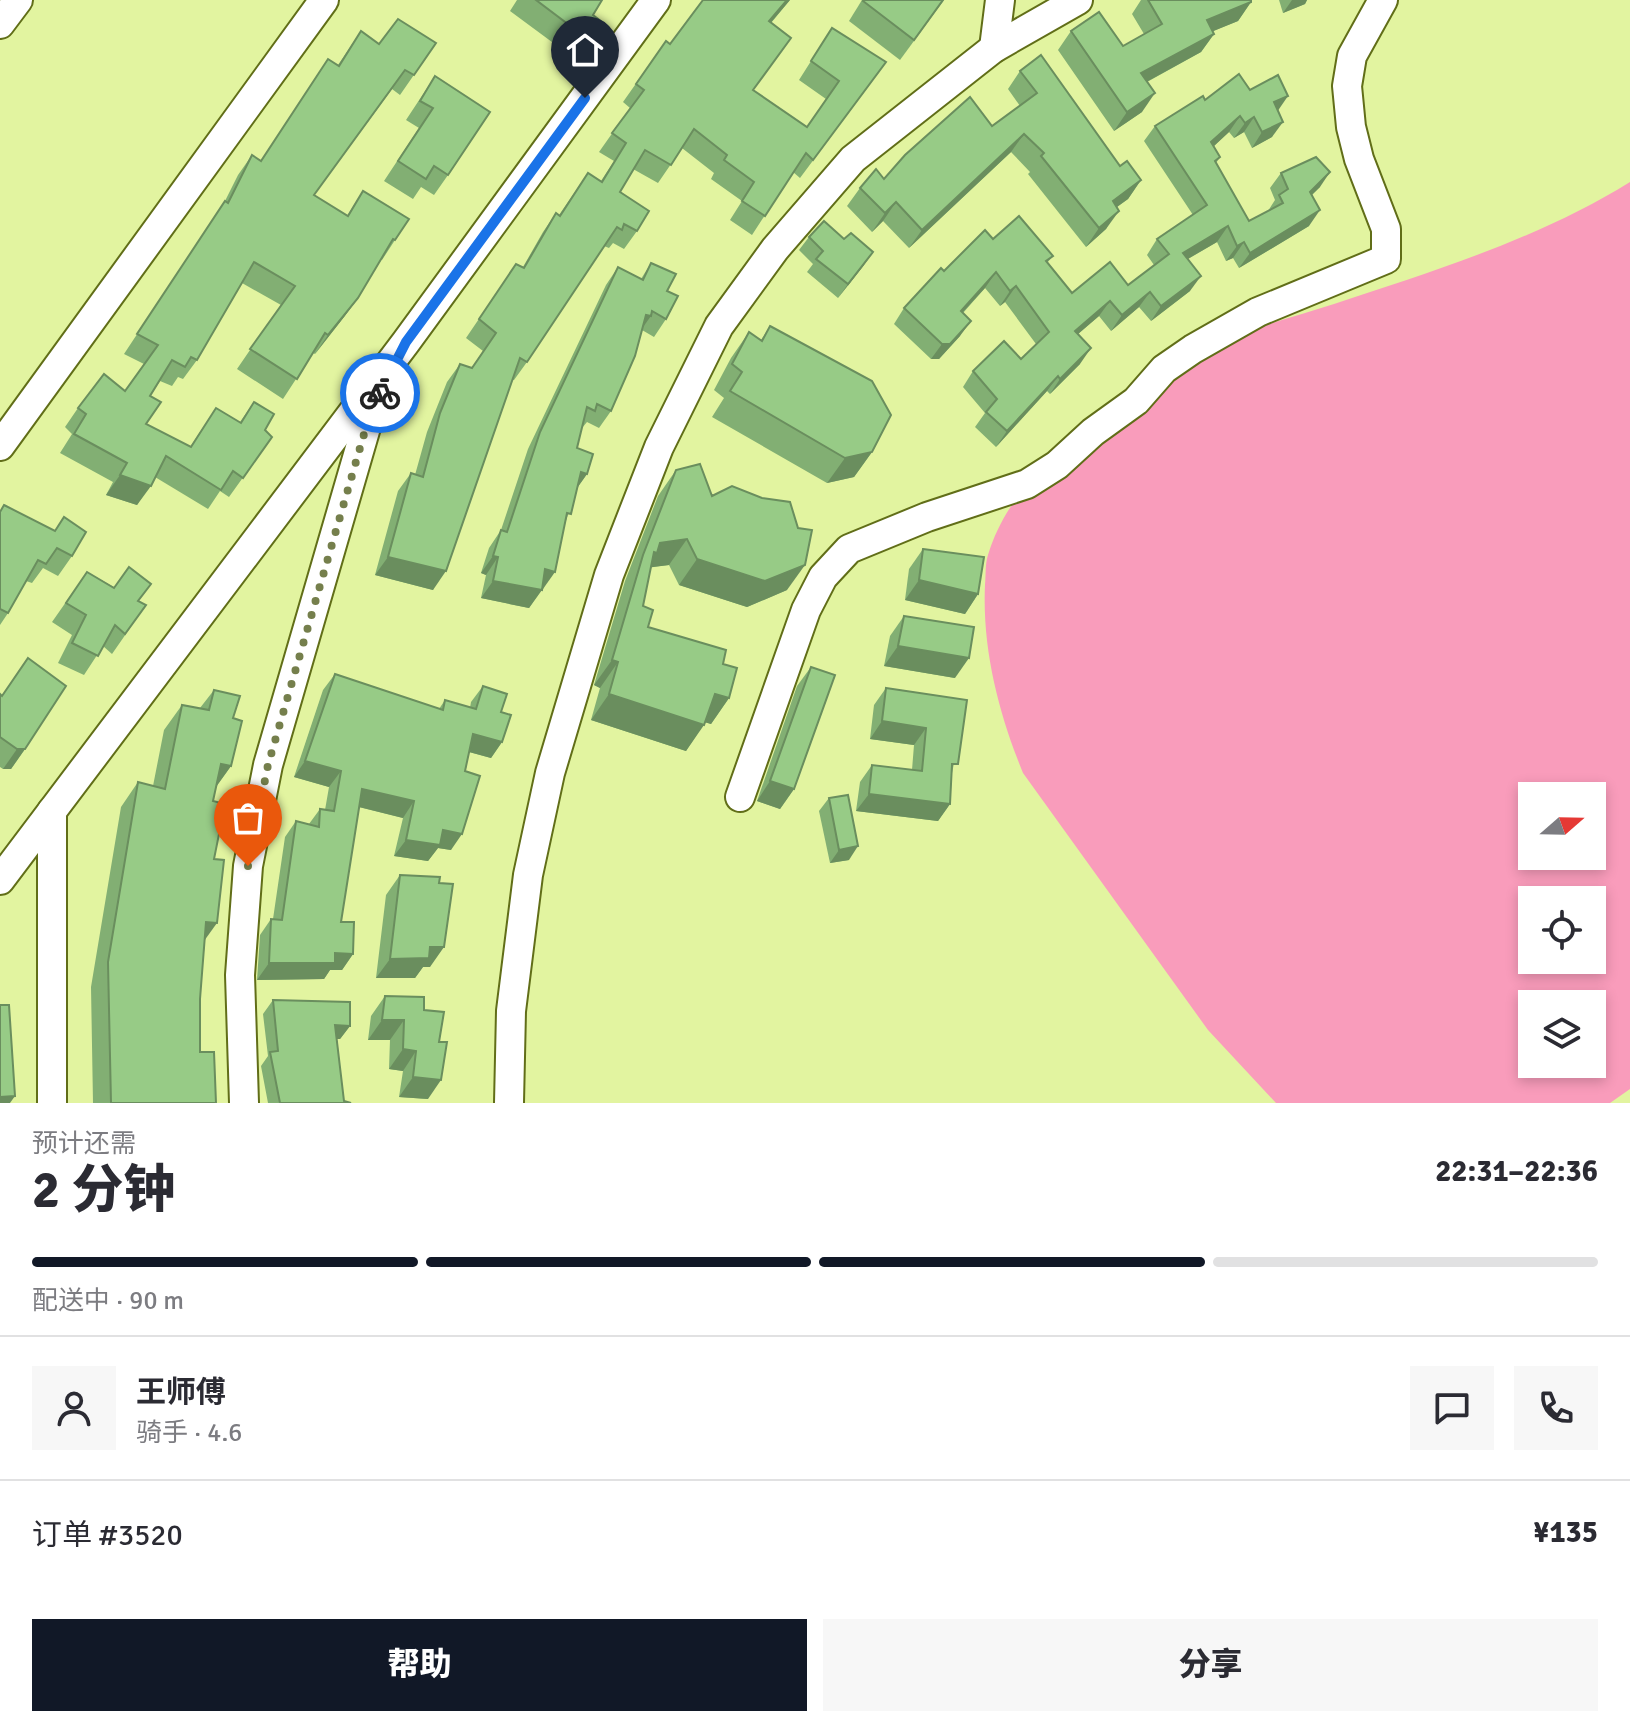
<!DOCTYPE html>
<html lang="zh">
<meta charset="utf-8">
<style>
body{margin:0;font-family:Signika,"Noto Sans SC",sans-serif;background:#f7f7f7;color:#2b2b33;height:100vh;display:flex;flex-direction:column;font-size:30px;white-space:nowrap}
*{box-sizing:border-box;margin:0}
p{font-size:26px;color:#7c7c81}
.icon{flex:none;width:44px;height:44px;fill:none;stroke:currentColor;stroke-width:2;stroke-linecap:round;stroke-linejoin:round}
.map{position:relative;height:1103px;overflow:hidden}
.side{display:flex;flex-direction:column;background:#fff;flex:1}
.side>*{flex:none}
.needle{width:52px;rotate:70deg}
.tools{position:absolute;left:1518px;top:782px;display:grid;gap:16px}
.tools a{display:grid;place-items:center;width:88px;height:88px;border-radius:0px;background:#fff;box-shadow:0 4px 12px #0003;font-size:40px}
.pin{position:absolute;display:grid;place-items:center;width:68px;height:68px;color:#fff;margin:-82px -34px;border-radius:50% 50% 50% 0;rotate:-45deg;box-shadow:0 0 8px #0007}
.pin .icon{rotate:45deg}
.courier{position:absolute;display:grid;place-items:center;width:80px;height:80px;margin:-40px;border:6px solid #1a73e8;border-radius:50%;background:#fff;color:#222;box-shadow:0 2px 10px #0007}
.head em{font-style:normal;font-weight:800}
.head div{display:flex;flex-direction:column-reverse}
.head{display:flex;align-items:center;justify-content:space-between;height:136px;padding:0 32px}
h1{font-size:52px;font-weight:800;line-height:60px}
.bar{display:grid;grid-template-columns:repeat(4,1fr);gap:12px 8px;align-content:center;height:96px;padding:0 32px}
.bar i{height:10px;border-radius:6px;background:#e1e1e2}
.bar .selected{background:#111827}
.bar p{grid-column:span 4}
.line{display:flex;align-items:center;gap:20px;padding:0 32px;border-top:2px solid #e1e1e2}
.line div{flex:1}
.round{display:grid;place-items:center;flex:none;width:84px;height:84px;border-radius:0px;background:#f7f7f7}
.action{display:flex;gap:16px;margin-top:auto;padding:16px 32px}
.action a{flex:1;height:92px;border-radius:0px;background:#111827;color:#fff;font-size:32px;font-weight:800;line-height:92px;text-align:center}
.action a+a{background:#f7f7f7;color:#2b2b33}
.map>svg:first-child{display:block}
</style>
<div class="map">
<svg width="1630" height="1103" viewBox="0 0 1630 1103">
<rect width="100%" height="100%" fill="#e2f4a0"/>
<path fill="#f99cbb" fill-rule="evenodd" d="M1630,182V1089L1610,1103H1276L1208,1030L1023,773C999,714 982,650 985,585C986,575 985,564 988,555C1015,467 1094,430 1166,383C1189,368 1217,344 1242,334C1272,322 1303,314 1334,304C1434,271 1540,238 1630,182ZM1532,796H1592V856H1532ZM1532,900H1592V960H1532ZM1532,1004H1592V1064H1532Z"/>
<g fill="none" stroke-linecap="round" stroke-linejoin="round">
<defs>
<g id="minor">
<path d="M0,24L18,0"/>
<path d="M994,48L1000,0"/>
<path d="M0,446L324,0"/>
<path d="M740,797L806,610L823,577L849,549L927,517L1027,484L1057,465L1093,432L1136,401L1164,369L1193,349L1258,312L1386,259V229L1359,159L1351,127L1347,86L1352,56L1383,0"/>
<path d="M0,880L406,342L656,0"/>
<path d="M52,1103V811"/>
<path d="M244,1103L240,975L248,866L268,765L371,410L380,392"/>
<path d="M509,1103L511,1011L528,875L550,773L609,575L659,447L719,326L775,249L853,159L994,48L1078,0"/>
</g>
</defs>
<use href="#minor" stroke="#616e18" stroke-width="32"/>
<use href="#minor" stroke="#fff" stroke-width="28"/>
</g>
<g fill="#82af73">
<path d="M517,0H602L593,15L606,25L579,62L510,11Z"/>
<path d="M703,0H790L771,23L753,91L807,127L826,99L799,80L832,28L873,80L800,178L793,172L752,235L730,220L742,201L711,179L714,173L682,148L658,183L633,169L620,192L637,231L624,249L613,243L609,248L604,246L527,362L514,380H512L433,590L375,575L398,491L411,473L415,475L427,432L447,382L460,364L472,368L483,351L466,338L516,264L523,267L543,232L556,213L559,215L588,173L601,181L614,161L599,152L630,108L623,102L666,41L670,44Z"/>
<path d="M862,0H944L900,60L849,21Z"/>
<path d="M1141,0H1251V2L1238,21L1213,31L1214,34L1201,52L1147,82L1142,112L1114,131L1058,50L1071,31L1123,46L1144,34L1132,14Z"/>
<path d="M1279,0H1307L1305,4L1283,13Z"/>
<path d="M361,31L379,44L436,43L400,95L392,89L314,195L347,216L363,191L395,240L382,260L381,259L358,298L344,317L315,354L313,353L283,399L237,369L281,305L242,283L197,360L183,379L178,377L172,386L160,381L150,396L146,424L190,447L216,408L240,422L254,402L265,430L272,437L229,497L220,491L208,509L155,477L137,505L106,495L113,482L60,453L72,434L65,427L78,408L125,391L144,364L124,354L225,201L238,175L252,155L261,161L328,59L338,65Z"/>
<path d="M1020,71L1120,166L1141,180L1128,199L1117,207L1106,229L1086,247L1028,174L1030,172L1011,152L909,248L883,221L872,232L847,206L860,188L884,179L992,126L1020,106L1008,89Z"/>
<path d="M435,76L448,175L434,195L421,187L413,199L384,181L419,128L406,120Z"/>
<path d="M1250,90L1278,111L1272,137L1252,148L1244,132L1234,138L1229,132L1214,146L1220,157L1216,163L1249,221L1268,211L1275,200L1270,188L1281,173L1320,187L1312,195L1309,226L1239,268L1233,258L1226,261L1217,242L1188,259L1190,291L1151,321L1139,307L1111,331L1099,316L1078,334L1080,364L1050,394L1047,391L996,447L975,427L985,413L963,387L973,371L1021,359L1036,344L1005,302L1000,306L985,288L963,313L960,336L939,359H931L894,324L904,308L944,271L993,239L1053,256L1047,263L1072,293L1128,285L1154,265L1147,255L1157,239L1193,215L1144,141L1155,126L1205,100Z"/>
<path d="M809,237L844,239L864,265L838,298L807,272L813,264L799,250Z"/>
<path d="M651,263L667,291L666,319L654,337L642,330L611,411L599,428L587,422L582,428L577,448L587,474L577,488L543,589H542L529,608L481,598L486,575L481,573L489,548L501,530L528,449L606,285L618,267L641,279Z"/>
<path d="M770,326L872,452L854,477L827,483L712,417L724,398L714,390L731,358L749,332L761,340Z"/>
<path d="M676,470L712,496L787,590L747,607L679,585L669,565L651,567L643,606L648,627L723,664L729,698L711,724L705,722L686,751L591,720L600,688L594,685L625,581L658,496Z"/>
<path d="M0,511L55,531L64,517L72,556L58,576L43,568L32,583L26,581L8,613L0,625Z"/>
<path d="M923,549L978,594L965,614L905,600L909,569Z"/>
<path d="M87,572L146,605L112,654L103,646L84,675L58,663L72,635L52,622Z"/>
<path d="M904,616L955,678L884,666L890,636Z"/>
<path d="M811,667L794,789L780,809L757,801L797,686Z"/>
<path d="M335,674L439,709L445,700L470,708L471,702L483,686L501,712L502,742L491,758L469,752L451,850L438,848L428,861L394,856L403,818L359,807L341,922L353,954L342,970H330L324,979L257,980L260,935L271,919H273L285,837L296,821L309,824L320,809L325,810L329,787L294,777L323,690Z"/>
<path d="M886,688L967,700L952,773L950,804L938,821L856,811L860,782L872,765L912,770L914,745L870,739L874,705Z"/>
<path d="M214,690L233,718L231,766L216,787L213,801L214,859L205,940L200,999V1052L216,1103H93L91,987L121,807L138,782L153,786L164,730L182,705L200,708Z"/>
<path d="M0,694L25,749L11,769H3L0,767Z"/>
<path d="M829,798L849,860L830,863L819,811Z"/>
<path d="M400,875L439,883L430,967H423L415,978H376L386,895Z"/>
<path d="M385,996L424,997L428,1099L399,1097L403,1071L389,1069L390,1040H368L371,1016Z"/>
<path d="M273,1000L350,1026L340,1039H337L344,1101L351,1103H268L261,1066L268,1056L263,1014Z"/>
</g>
<g fill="#6a8e5e">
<path d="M787,0H790L756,40L769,21Z"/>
<path d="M1292,0H1307L1305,4L1283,13Z"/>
<path d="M1251,2L1238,21L1194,39L1207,20Z"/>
<path d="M1214,34L1201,52L1128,92L1141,73Z"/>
<path d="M1155,93L1142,112L1114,131L1127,112Z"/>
<path d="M1288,96L1277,112L1274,102Z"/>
<path d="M1240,116L1229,132L1201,158L1211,142Z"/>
<path d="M1254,117L1244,132L1234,138L1245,123Z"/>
<path d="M1283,122L1272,137L1252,148L1262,132Z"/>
<path d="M1024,134L1011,152L909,248L922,230Z"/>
<path d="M1330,172L1320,187L1299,207L1310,192Z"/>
<path d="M1141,180L1128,199L1100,219L1113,201Z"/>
<path d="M896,202L883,221L872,232L885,213Z"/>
<path d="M1320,210L1309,226L1239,268L1250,253Z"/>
<path d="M1119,211L1106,229L1086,247L1099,228Z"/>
<path d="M1228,226L1217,242L1172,268L1183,253Z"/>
<path d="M1244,242L1233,258L1226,261L1237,246Z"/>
<path d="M873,252L864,265L838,298L848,284Z"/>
<path d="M996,272L985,288L950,326L961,311Z"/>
<path d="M1201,276L1190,291L1151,321L1161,306Z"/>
<path d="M1016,286L1005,302L1000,306L1010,291Z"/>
<path d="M1150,292L1139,307L1111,331L1122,315Z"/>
<path d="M358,298L344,317L315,354L328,335Z"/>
<path d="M1110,301L1099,316L1064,346L1075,331Z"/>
<path d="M646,315L651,316L638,334Z"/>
<path d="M971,321L960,336L939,359H931L942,344Z"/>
<path d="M1091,348L1080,364L1050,394L1060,379Z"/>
<path d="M1058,376L1047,391L996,447L1007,431Z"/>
<path d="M872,452L854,477L827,483L845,458Z"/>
<path d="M581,472L587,474L575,491Z"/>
<path d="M120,475L151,486L137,505L106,495Z"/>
<path d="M687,539L669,565L646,568L660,543Z"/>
<path d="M493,556L498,557L486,575L481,573Z"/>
<path d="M388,557L446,571L433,590L375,575Z"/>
<path d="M697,559L805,565L787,590L747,607L679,585Z"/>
<path d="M545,569L555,572L543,589L533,586Z"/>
<path d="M919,580L978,594L965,614L905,600Z"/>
<path d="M493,581L542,590L529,608L481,598Z"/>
<path d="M898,646L969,658L955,678L884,666Z"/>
<path d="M612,660L618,662L600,688L594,685Z"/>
<path d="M609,694L704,725L686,751L591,720Z"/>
<path d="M715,694L729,698L711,724L697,720Z"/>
<path d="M882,721L926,728L914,745L870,739Z"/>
<path d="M473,734L502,742L491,758L462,750Z"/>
<path d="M17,749H25L11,769H3Z"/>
<path d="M305,761L341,771L329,787L294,777Z"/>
<path d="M221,764L231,766L213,791Z"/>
<path d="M770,781L794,789L780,809L757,801Z"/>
<path d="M362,789L414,801L403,818L351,805Z"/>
<path d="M869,794L950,804L938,821L856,811Z"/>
<path d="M443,830L462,834L451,850L438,848L428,861L394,856L406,840Z"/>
<path d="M858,846L849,860L830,863L839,850Z"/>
<path d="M206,922L217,923L199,948Z"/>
<path d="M430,947H444L430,967H423L415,978H376L390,959Z"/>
<path d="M335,953L353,954L342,970H330L324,979L257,980L269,963Z"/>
<path d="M382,1020H404L390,1040H368Z"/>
<path d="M335,1025L350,1026L340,1039H326Z"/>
<path d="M403,1049L416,1051L403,1071L389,1069Z"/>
<path d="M413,1077L441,1080L428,1099L399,1097Z"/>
<path d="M15,1096L10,1103H0V1097Z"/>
</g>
<g fill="#97cb86" stroke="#6a8e5e" stroke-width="2">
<path d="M536,0H602L593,15L606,25L593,43Z"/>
<path d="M703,0H787L769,21L791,38L753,90L807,127L839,81L811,61L832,28L886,62L813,160L806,153L765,216L742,201L754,182L724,160L727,155L694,129L671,165L645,150L620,192L649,211L637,231L624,224L622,230L617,227L527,362L520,358L446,571L388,557L411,473L423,477L440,413L460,364L472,368L496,333L479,319L516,264L524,268L556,213L560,216L588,173L602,182L626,143L612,133L644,90L636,84L666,41L670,44Z"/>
<path d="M864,0H943L914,40L863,1Z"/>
<path d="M1148,0H1251V2L1207,20L1214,34L1141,73L1155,93L1127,112L1071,31L1099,12L1123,46L1162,24Z"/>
<path d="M398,19L436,43L414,75L405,70L314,195L348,216L363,191L409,219L395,240L393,239L358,298L328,335L325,333L297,379L250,349L295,286L254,262L197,360L191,357L185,367L172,360L150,396L161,402L146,424L191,447L216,408L241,423L254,402L274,414L265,430L272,437L243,478L233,471L221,490L166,456L151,486L120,475L127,463L74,434L86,414L78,408L104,374L125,391L158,345L137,334L225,201L228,203L252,155L261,161L328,59L339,66L361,31L379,44Z"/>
<path d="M1041,55L1120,166L1127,161L1141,180L1113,201L1119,211L1099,228L1041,156L1044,153L1024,134L922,230L896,202L885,213L860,188L876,169L884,179L905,155L970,97L992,126L1037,93L1020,71Z"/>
<path d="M1239,74L1250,90L1278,75L1288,96L1274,102L1283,122L1262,132L1254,117L1245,123L1240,116L1211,142L1220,157L1215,161L1249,221L1283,203L1279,195L1288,189L1281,173L1316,157L1330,172L1310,192L1320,210L1250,253L1244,242L1237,246L1228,226L1183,253L1201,276L1161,306L1150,292L1122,315L1110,301L1075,331L1091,348L1060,379L1058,376L1007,431L986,412L997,399L973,371L1004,341L1021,359L1049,332L1016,286L1010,291L996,272L961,311L971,321L950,344H942L904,308L941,268L944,271L985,230L993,239L1019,216L1053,256L1046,261L1072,293L1110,262L1128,285L1169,254L1157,239L1207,205L1155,126L1203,96L1205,100Z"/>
<path d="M435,76L490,112L448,175L434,166L426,179L398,161L433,108L420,101Z"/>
<path d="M824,221L844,239L851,233L873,252L848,284L816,259L823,251L809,237Z"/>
<path d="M651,263L676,274L667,291L678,296L666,319L652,311L651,316L646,315L635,356L611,411L597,404L595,411L587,407L577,448L593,454L587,474L581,472L571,514L567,513L555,572L545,569L542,590L493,581L498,557L493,556L501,530L507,532L540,432L618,267L643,280Z"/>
<path d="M770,326L872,381L891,415L872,452L845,458L730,391L742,372L732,364L749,332L762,341Z"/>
<path d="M700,464L712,496L732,486L762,498L790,502L798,528L812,530L805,565L765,581L697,559L687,539L660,543L657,553L654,552L643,606L653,610L648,627L726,650L723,664L737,668L729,698L715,694L704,725L609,694L618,662L612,660L643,555L676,470Z"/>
<path d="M4,505L55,531L64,517L86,532L72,556L57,548L46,564L38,560L8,613L0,609V512Z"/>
<path d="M923,549L984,557L978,594L919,580Z"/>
<path d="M129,567L151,584L138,601L146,605L125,634L115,625L98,656L72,643L86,615L66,603L87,572L114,588Z"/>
<path d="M904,616L974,627L969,658L898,646Z"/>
<path d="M28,658L66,686L25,749H17L0,737V694L2,696Z"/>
<path d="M811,667L835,675L794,789L770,781Z"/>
<path d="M335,674L443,710L445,700L476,709L483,686L507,694L501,712L511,715L502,742L473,734L465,771L480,776L462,834L443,830L440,845L406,840L414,801L362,789L341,922H354L353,954L335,953V963H269L271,919L282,920L296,821L319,827L320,809L334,811L341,771L305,761Z"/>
<path d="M886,688L967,700L958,764H952L950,804L869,794L872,765L922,771L926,728L882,721Z"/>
<path d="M214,690L240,696L233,718L242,721L231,766L221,764L213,801L225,804L214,859L224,860L217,923L206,922L200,999V1052H214L216,1103H111L108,962L138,782L165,789L182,705L209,710Z"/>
<path d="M848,795L858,846L839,850L829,798Z"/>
<path d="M400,875L440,877L439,883L453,884L444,947H430L429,958L390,959Z"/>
<path d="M385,996L424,997V1010L444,1012L439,1042H447L441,1080L413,1077L416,1051L403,1049L404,1020H382Z"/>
<path d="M273,1000L350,1002V1026L335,1025L344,1101L351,1103H280L270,1052L278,1051Z"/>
<path d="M0,1005H9L15,1096L0,1097Z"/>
</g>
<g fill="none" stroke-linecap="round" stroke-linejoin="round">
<path stroke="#757f4c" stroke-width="8" stroke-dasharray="0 14.4" d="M248,866L268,765L371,410L380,393"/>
<path stroke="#1a73e8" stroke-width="10" d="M380,393L406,342L585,98"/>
</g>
</svg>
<div class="tools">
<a><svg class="needle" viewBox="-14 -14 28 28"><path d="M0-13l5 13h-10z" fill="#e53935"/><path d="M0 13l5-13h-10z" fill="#7c7c81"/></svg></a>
<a><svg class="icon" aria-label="locate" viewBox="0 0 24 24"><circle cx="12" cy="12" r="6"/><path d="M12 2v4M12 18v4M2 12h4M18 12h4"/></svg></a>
<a><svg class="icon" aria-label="layers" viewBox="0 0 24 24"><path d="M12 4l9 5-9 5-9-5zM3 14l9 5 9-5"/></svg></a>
</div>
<div class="pin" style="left:248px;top:866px;background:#ea580c"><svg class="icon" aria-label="bag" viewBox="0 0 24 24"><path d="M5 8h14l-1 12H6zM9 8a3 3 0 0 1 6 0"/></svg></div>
<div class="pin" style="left:585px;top:98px;background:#1f2937"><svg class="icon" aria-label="home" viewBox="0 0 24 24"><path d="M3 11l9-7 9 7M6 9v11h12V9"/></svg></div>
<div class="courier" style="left:380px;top:393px"><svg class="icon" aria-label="bike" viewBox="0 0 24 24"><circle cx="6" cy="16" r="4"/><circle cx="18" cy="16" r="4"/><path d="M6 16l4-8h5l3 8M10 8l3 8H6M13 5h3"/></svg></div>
</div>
<section class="side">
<div class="head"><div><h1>2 分钟</h1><p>预计还需</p></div><em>22:31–22:36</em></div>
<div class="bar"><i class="selected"></i><i class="selected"></i><i class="selected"></i><i></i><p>配送中 · 90 m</p></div>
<div class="line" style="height:144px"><a class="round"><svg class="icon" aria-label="person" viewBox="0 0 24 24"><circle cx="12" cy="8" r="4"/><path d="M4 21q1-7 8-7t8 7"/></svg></a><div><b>王师傅</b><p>骑手 · 4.6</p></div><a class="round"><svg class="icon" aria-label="chat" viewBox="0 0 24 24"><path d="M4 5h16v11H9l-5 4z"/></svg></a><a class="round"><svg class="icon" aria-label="phone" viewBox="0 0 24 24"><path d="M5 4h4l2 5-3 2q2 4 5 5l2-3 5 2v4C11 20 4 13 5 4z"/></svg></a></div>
<div class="line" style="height:104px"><div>订单 #3520</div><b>¥135</b></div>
<div class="action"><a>帮助</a><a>分享</a></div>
</section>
